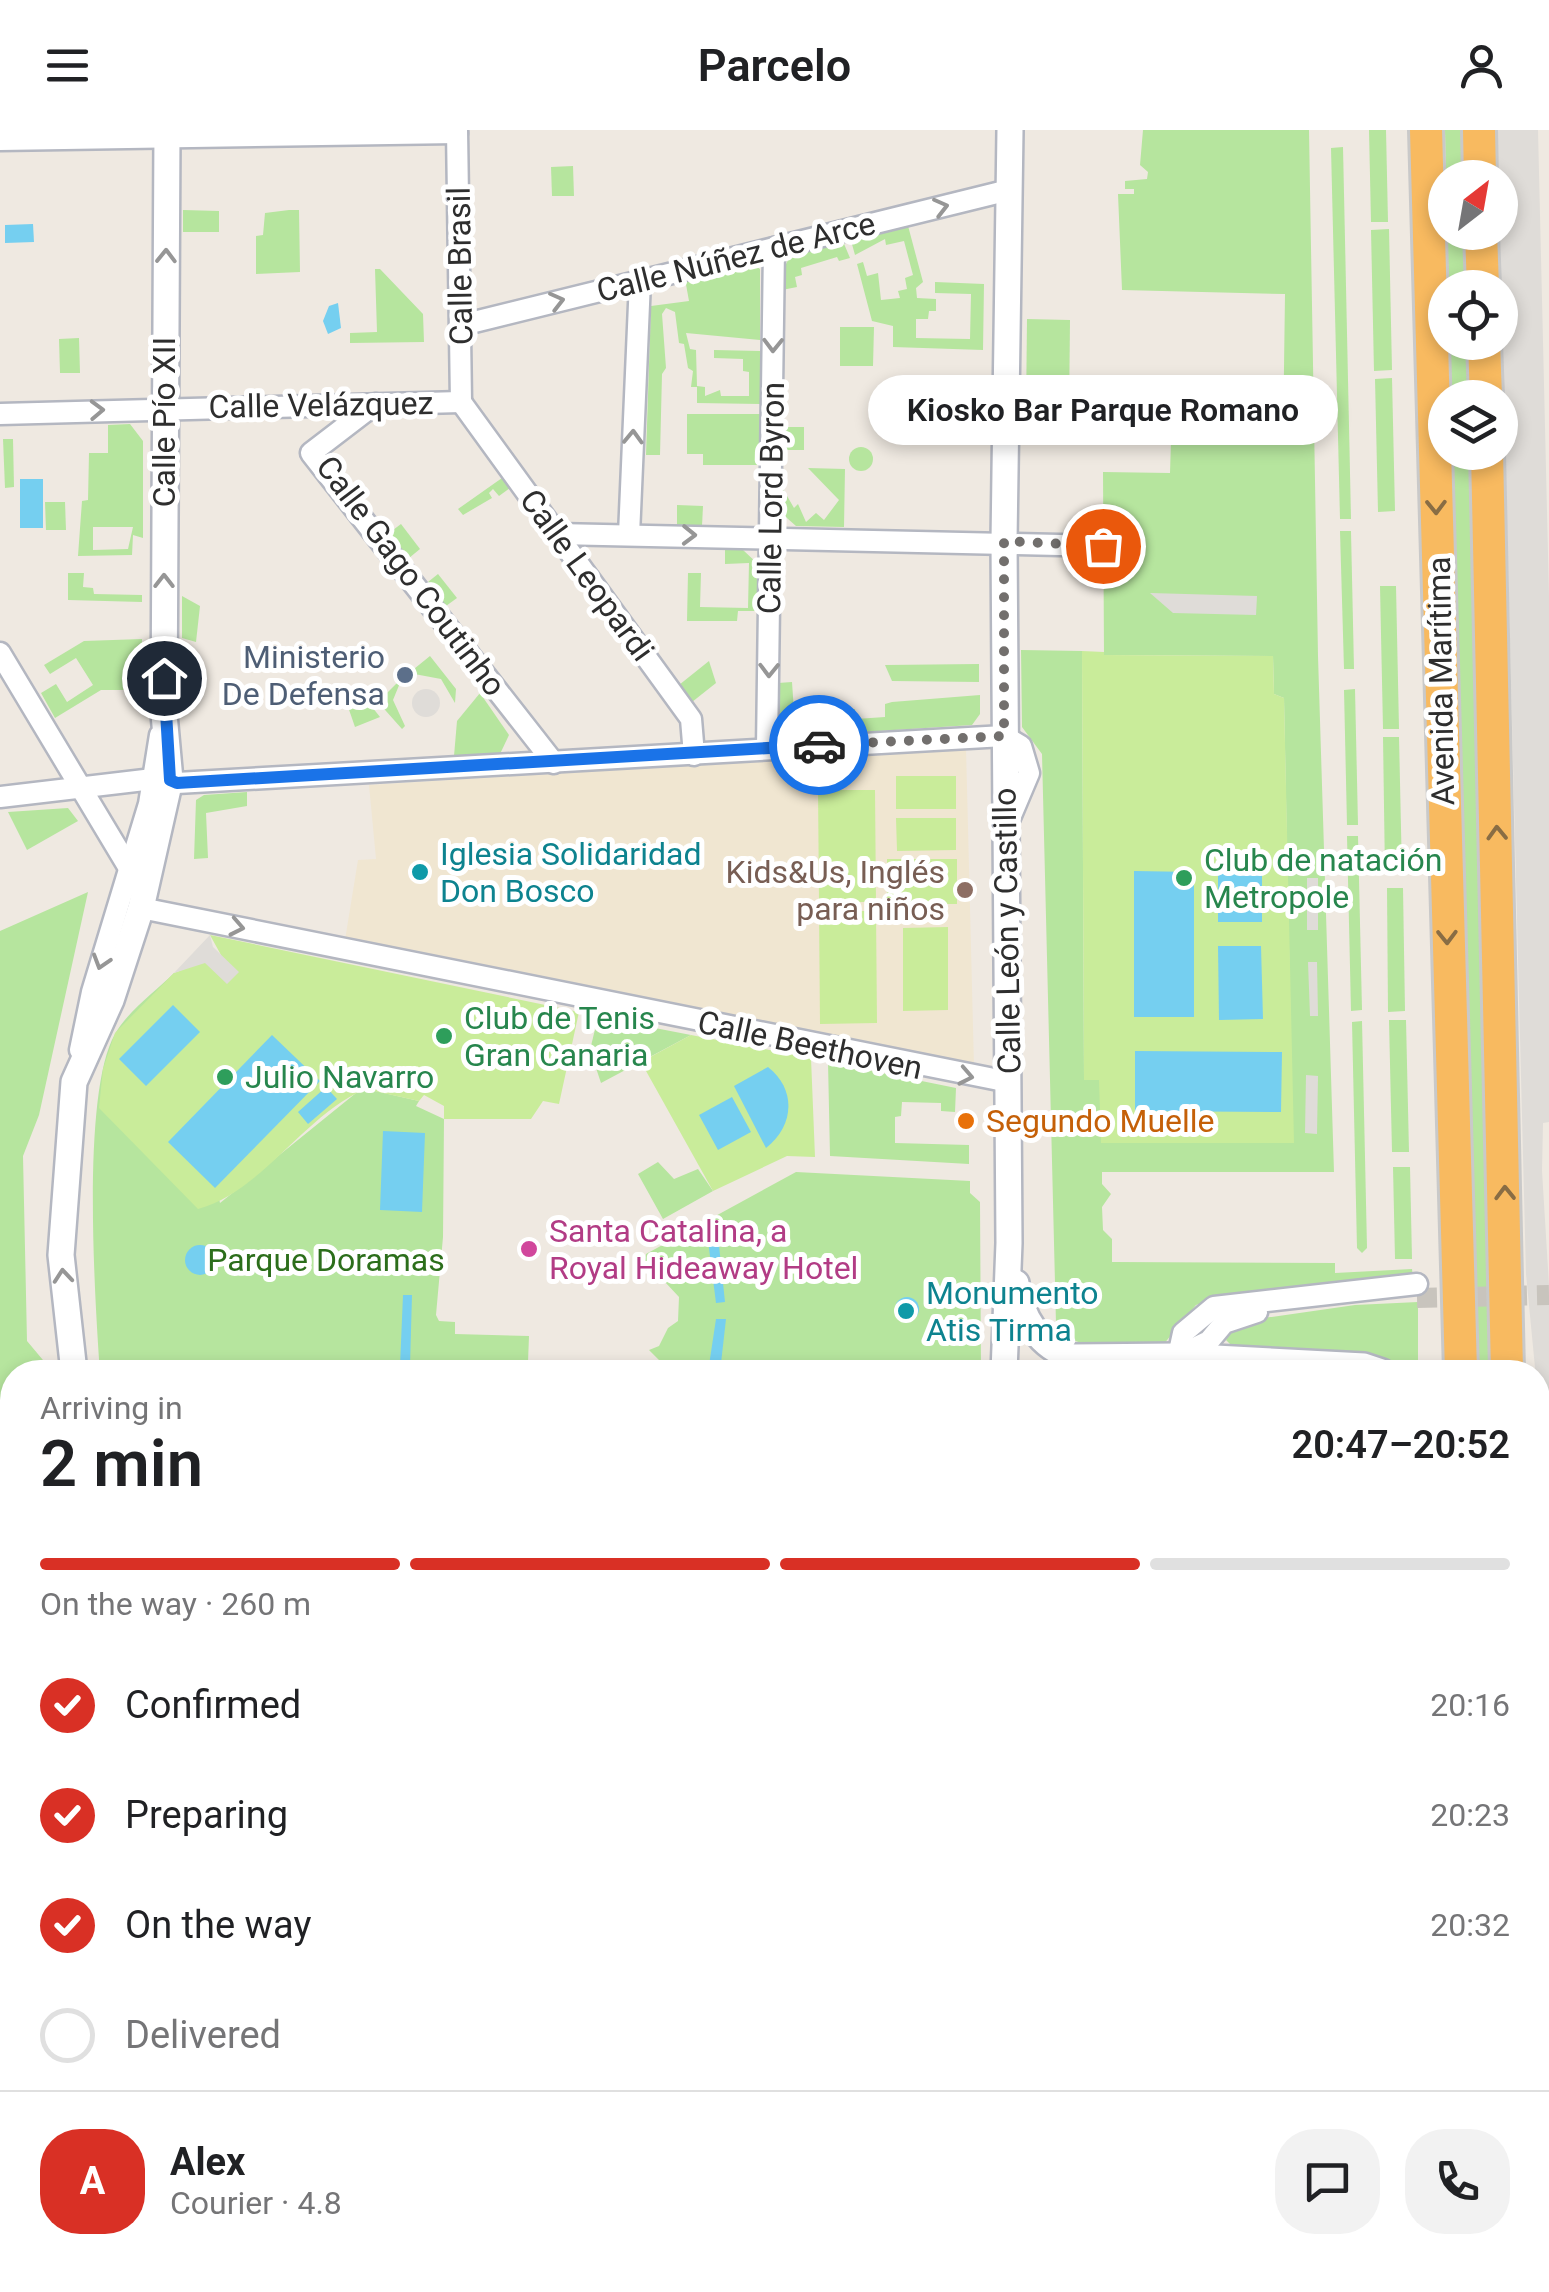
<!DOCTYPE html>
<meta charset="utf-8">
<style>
body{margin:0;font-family:Roboto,sans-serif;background:#f2f2f2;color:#202124;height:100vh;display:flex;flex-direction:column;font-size:38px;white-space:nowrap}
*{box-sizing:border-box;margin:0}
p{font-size:32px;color:#757577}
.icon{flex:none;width:55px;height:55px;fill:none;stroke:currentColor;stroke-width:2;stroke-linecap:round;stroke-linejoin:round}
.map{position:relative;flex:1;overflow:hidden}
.side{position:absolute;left:0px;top:1230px;width:1550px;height:932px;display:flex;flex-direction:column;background:#fff;border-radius:40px 40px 0 0;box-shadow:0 5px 15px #0003}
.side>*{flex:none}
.needle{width:65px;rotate:31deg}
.buttons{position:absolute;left:1428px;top:30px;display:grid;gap:20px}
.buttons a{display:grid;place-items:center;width:90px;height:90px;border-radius:50%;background:#fff;box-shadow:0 5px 15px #0003;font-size:50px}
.pin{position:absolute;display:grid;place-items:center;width:85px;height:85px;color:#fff;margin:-42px;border:5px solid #fff;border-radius:50%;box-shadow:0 2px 10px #0007}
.courier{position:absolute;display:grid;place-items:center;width:100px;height:100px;margin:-50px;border:8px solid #1a73e8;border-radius:50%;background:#fff;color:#222;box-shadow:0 2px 12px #0007}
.bubble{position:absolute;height:70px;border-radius:35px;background:#fff;box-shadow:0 5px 15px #0003;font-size:32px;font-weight:600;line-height:70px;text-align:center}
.headline em{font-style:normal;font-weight:600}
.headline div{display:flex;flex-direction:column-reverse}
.headline{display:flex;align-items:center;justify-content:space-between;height:170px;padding:0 40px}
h1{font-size:65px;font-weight:600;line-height:75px}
.bar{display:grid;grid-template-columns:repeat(4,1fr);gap:15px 10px;align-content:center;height:120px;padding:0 40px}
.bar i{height:12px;border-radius:8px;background:#e0e0e0}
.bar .selected{background:#d93025}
.bar p{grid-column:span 4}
.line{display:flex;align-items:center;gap:25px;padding:0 40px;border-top:2px solid #e0e0e0}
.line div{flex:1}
.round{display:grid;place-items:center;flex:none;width:105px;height:105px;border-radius:40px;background:#f2f2f2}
ol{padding:0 40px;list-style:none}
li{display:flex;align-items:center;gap:30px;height:110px}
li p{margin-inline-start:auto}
li .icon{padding:10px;border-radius:50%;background:#d93025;color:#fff;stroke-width:4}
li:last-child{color:#757577}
li i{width:55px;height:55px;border:5px solid #e0e0e0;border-radius:50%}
header{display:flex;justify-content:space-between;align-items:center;height:130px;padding:0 40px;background:#fff;font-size:45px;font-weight:600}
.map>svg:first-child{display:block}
</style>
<header><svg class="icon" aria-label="menu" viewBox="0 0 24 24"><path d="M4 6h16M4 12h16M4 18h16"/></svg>Parcelo<svg class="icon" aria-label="person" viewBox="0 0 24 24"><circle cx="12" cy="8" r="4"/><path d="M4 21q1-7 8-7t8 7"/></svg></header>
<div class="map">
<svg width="1549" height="2162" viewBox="0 0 1549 2162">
<rect width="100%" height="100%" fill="#efe9e1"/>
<path fill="#f0e6d1" d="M966,618L974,937L345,810L358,730L376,729L369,655Z"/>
<g fill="#f5dfe0">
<path d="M335,2150H378L377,2162H334Z"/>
<path d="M417,2150H455L454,2162H417Z"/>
</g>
<g fill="#b6e59e" fill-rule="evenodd">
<path d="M1143,0H1309L1318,526L1334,1042H1102V1054L1111,1064L1102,1077L1103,1100L1112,1109V1132L1335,1133V1143L1412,1139L1413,1148L1220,1167L1196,1175L1163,1215L1084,1214L1064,1207L1056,1194L1042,624L1022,597L1021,520L1082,521L1084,949L1099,950L1293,1013L1284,568L1274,564L1273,526L1104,525L1103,342L1170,343L1171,311H1283L1285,164L1122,160L1118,64H1134V59H1125V51L1147,49L1148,42L1140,35Z"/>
<path d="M1369,0H1386L1388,92H1371Z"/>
<path d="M1445,0H1461L1462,47H1446Z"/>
<path d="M1343,17L1351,389H1340L1331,18Z"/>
<path d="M573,36L574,66H552L551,37Z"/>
<path d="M183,80L219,81V102H183Z"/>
<path d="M289,80H299L300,142L256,144V106L263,105L265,83Z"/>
<path d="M907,92L923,152L916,158L917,168L936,169V181H929L928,189H916V208L970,209L971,164L935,163V152L984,154L983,220L893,217V196L872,191L857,134L863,132L867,146L878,143L881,170L900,168L898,161L907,159L905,148L913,145L904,111L886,115L885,109L855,125L850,107Z"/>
<path d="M1389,99L1392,240L1374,241L1371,100Z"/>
<path d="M1447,103H1464L1465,157H1448Z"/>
<path d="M842,109L850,128L839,131L837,127L801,138L802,145L795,147L797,157L782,160C782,114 804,119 842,109Z"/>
<path d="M750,132L760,139V210L686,203L690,219L696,220L697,256L705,257V266L720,260L721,266H749V242L743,241V229L714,228V220L760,221V274L697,273V257H691L693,241L688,238L684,214L679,213L675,182L666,178L662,184L666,238L662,244L660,325H646L651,176L689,171L685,149Z"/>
<path d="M375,139H380L423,184L424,212L350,213V203L377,202Z"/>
<path d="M1027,189L1070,190L1069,283L1026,282Z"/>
<path d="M840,197H874L873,236H840Z"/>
<path d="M79,208L80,243H60L59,209Z"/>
<path d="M1450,213H1467L1469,267H1451Z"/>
<path d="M1392,248L1395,381L1378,382L1375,249Z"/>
<path d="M687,284H760V335H703V324H687Z"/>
<path d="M130,294L143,311V408L133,405L132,425L78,426L82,371L88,370L89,323H108V295ZM93,397H133L128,419L93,420Z"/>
<rect x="780" y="297" width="24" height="23"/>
<path d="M3,309H13L14,357L5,358Z"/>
<circle cx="861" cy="329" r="12"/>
<path d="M1452,323H1470L1497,1242H1476Z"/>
<path d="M808,338L845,339L844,397L796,396L779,381V352L794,378L798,374L806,392L816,383L824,390L839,370Z"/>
<path d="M502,348L510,358L499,366L493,359L489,363L492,368L463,385L458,379Z"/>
<path d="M45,372H65L66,400H46Z"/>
<path d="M677,375L703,376L702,396H677Z"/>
<path d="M401,394L420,419L409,428L389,403Z"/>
<path d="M1340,401H1351L1354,539H1344Z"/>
<path d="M725,420H743L759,435V481H738L737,491H687L688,443H701L700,477L748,478L749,433L725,434Z"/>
<path d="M68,443H84L83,457L93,458L94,464L142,465V472L68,470Z"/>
<path d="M438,444L457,468L446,476L428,452Z"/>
<path d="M1380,456H1396L1399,599H1383Z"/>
<path d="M182,466L200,476L196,512L182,508Z"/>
<path d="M142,509V560H101L55,588L41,563L56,554L67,572L93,555L76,528L50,544L44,535L84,511Z"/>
<path d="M430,526L456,559L455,573L441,549L409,543Z"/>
<path d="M709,531L716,553L692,572L679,555Z"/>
<path d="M979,534V552L892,551L885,535Z"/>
<path d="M402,548L393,570L405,596L402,599L378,572Z"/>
<path d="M792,552L795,596L848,593L847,579H855L856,589L885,587V574L892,572L980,565V584L972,595L786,607L778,598V553Z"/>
<path d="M1355,559L1358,695H1347L1344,560Z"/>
<path d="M361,563L380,587L355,597L346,571Z"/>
<path d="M480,563L509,605L500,624L454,626L457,591Z"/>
<path d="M1383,607H1399L1402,743L1385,744Z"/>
<path d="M247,662V676L206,683L208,728L194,729L196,670L204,665Z"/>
<path d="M68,678L78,691L27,720L8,682Z"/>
<path d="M1347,706H1358L1362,880L1351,881Z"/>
<path d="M1387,758H1403L1405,881L1388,882Z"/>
<path d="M88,762L39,985L23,1026L27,1211L53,1242H12V1326L0,1324V801Z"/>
<path d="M174,843L220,1073L356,963L366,959L419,971L416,976L444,989L443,1107L436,1185L439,1191L455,1192V1204L529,1206L528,1232L465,1230L464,1236L453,1237L452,1242H100C95,1170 81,963 115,904C127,882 156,861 174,843Z"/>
<path d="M598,887L691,905L601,953L590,920Z"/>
<path d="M1389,890H1406L1409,1022H1392Z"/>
<path d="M1362,891L1367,1118L1362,1123L1357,1118L1352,892Z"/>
<path d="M828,932L956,958L955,982L941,981V973L902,972L901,986L895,987V1013L969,1015V1034L830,1026Z"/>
<path d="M658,1032L674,1049L698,1039L713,1061L663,1089L638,1044Z"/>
<path d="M1393,1037H1410L1412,1129H1395Z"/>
<path d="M796,1042L970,1051V1063L980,1072L981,1242H655L661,1232L649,1220L659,1216L668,1198L678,1191L679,1167L665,1152L658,1135L645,1132L646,1124Z"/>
<path d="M1418,1172V1242L1354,1221H1248L1234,1218L1226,1210L1236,1192L1355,1175Z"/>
<path d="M4,1595L12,1597V1663L0,1659Z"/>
<path d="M1538,1633L1549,1677V1722L1538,1678Z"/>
<path d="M0,1748L12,1758V1785L0,1787Z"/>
<path d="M12,1794V1840L0,1815V1796Z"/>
<path d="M0,2077L12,2079L10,2162H0Z"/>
</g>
<g fill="#c9ec9a">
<path d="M1082,521L1104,522V525L1273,526L1274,564L1284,568L1294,1013H1101L1099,950H1084Z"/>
<rect x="896" y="646" width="60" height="33"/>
<path d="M818,660H875L876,772H819Z"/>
<path d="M896,688H956V720L897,721Z"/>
<rect x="887" y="729" width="70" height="45"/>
<path d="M819,781H876L877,893L820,894Z"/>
<path d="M948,797V880L903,881V798Z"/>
<path d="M210,805L579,882L559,974L543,971L531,989H444V976L424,965L419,971L365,959C303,986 263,1061 198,1079L99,978L103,939L115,903L174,843L221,825Z"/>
<path d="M691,905L811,928L815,1027L787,1026L713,1061L641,932Z"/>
</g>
<g fill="#dfdcd8">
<path d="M1497,0H1538L1549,466V992L1543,993L1542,1041L1549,1155V1383L1526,1144Z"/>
<path d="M1150,463L1257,466L1256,485L1173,483Z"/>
<circle cx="426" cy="573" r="14"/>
<rect x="1307" y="748" width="11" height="52"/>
<path d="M210,805L213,817L239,842L227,854L205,833L174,843Z"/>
<path d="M1308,832H1317L1318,886H1310Z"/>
<path d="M1306,945L1318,946L1317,1004L1305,1003Z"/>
</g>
<g fill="#75cff0">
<path d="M33,94L34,112L5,113V95Z"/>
<path d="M338,173L341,198L328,204L323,191L329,176Z"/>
<rect x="20" y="349" width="23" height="49"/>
<path d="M1134,741L1194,742V887H1134Z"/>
<rect x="1218" y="743" width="44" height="49"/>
<path d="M1218,816H1261L1263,889L1219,890Z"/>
<path d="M173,875L200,902L146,956L119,929Z"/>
<path d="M272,905L320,951L215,1058L168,1012Z"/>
<path d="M1135,921L1282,922L1281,982L1135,981Z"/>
<path d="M768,937C797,960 794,996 766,1018L734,956Z"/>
<path d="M326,957L337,969L308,994L298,982Z"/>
<path d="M732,967L751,1002L718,1020L699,985Z"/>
<path d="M383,1001L425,1003L422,1082L380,1080Z"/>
<path d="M718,1106L725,1172L716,1173L708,1110Z"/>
<circle cx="200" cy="1130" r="15"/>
<path d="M403,1165H412L410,1236H400Z"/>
<circle cx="907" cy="1179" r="12"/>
<path d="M716,1189H726L720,1242H708Z"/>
</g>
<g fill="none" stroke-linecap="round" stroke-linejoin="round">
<path stroke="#c8c4bd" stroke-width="20" stroke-dasharray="20 10" stroke-linecap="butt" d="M1417,1168L1549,1165"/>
<defs>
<g id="minor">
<path d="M457,0L461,272"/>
<path d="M0,10L457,3"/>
<path d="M462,195L1009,60"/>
<path d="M461,272L691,589L694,625"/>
<path d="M375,274L311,323L554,633"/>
<path d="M0,284L461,272"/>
<path d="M557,404L1103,416"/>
<path d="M629,405L640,151"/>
<path d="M0,523L129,738"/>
<path d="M767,618L774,118"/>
<path d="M0,667L153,649L177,653L1004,606L1021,616L1029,643L1007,695"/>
<path d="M141,778L1009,952"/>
<path d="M80,920L92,862L149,674L160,605"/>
<path d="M1180,1225L1209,1211L1224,1193L1257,1182"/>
<path d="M1178,1226L1183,1203L1214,1177L1417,1154"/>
<path d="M0,1501L12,1503"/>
<path d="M92,2162V2150"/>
<path d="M294,2162L295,2150"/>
<path d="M590,2162L591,2150"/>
</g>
<g id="tertiary">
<path d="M1016,1153C1021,1186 1039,1218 1073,1227L1178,1226L1364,1236L1382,1242"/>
<path d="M74,1242L61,1125L74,952L111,870L141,778L170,650L164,584L167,0"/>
<path d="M1004,1242L1009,1113L1004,411L1010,0"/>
<path d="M1538,1847L1549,1877"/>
<path d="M0,1876L12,1898"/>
<path d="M1538,1906L1549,1901"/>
<path d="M1538,1946L1549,1942"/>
<path d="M1538,1968L1549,1973"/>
<path d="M1015,2150L1017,2162"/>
<path d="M1206,2150L1208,2162"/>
</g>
<g id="trunk">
<path d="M1426,0L1461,1242"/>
<path d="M1479,0L1480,48"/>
<path d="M1481,102L1483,158"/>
<path d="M1484,212L1486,268"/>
<path d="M1487,322L1507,1242"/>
<path d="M1538,1349L1549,1444"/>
<path d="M1538,1573L1549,1624"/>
<path d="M1538,1748L1549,1786"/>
</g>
</defs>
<use href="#minor" stroke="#b4b7c1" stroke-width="25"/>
<use href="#tertiary" stroke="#b4b7c1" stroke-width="30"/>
<use href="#trunk" stroke="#c9c9c9" stroke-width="38"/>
<use href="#minor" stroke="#fff" stroke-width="20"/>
<use href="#tertiary" stroke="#fff" stroke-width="25"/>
<use href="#trunk" stroke="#f8ba60" stroke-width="32"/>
</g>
<defs><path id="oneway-chevron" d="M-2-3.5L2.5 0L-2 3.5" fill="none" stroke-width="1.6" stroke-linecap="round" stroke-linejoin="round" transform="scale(2.5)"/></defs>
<g stroke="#969696">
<use href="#oneway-chevron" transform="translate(941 77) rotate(-14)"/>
<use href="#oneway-chevron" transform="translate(166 126) rotate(-89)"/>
<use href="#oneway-chevron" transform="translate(557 171) rotate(-14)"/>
<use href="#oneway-chevron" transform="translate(773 215) rotate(91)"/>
<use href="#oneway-chevron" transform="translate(97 280) rotate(-2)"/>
<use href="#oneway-chevron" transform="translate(633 307) rotate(-88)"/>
<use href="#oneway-chevron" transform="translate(689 405) rotate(1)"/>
<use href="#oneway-chevron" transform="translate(164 451) rotate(-90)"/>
<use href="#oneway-chevron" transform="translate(769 540) rotate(91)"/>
<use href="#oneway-chevron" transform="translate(237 797) rotate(11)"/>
<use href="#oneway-chevron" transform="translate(101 832) rotate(107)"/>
<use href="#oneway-chevron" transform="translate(966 946) rotate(11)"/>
<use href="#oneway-chevron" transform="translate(63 1146) rotate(-95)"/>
</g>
<g stroke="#896d44">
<use href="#oneway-chevron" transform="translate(1436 377) rotate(89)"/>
<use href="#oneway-chevron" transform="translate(1497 703) rotate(-92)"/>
<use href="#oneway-chevron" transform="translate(1447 807) rotate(89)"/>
<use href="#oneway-chevron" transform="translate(1505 1063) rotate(-91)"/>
</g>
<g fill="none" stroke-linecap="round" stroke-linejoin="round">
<path stroke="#726f6d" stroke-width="10" stroke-dasharray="0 18" d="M819,615L1004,606V411L1103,416"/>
<path stroke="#1a73e8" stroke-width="12" d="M164,548L170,650L177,653L819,615"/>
</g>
<circle fill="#5c6f8a" stroke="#fff" stroke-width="4" cx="405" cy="545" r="10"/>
<g fill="#0f9aa8" stroke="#fff" stroke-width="4">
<circle cx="420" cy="742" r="10"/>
<circle cx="906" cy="1181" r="10"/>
</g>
<g fill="#2e9e5b" stroke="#fff" stroke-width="4">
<circle cx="1184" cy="748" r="10"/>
<circle cx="444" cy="906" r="10"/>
<circle cx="225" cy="947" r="10"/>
</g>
<circle fill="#8d6e63" stroke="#fff" stroke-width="4" cx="965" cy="760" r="10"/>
<circle fill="#e8710a" stroke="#fff" stroke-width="4" cx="966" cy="991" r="10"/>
<circle fill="#d1479c" stroke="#fff" stroke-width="4" cx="529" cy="1119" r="10"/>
<g text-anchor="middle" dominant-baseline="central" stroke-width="10" stroke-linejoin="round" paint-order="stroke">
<g font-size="32" fill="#2e2e2e" stroke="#fff">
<text transform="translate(736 127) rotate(-14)">Calle Núñez de Arce</text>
<text transform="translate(460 136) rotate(-91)">Calle Brasil</text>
<text transform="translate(321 275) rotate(-1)">Calle Velázquez</text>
<text transform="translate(164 292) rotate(-90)">Calle Pío XII</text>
<text transform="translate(771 368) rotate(-89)">Calle Lord Byron</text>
<text transform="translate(587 445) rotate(54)">Calle Leopardi</text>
<text transform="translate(411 446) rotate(53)">Calle Gago Coutinho</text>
<text transform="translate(1441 551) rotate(-91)">Avenida Marítima</text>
<text transform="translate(1007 801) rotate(-91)">Calle León y Castillo</text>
<text transform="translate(810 915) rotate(12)">Calle Beethoven</text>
</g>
<g font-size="32" fill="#4e5e75" stroke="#fff" text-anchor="end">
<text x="385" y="527">Ministerio<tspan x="385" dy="37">De Defensa</tspan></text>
</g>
<g font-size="32" fill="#0d838f" stroke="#fff" text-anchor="start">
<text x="440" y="724">Iglesia Solidaridad<tspan x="440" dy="37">Don Bosco</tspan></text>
<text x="926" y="1163">Monumento<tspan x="926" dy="37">Atis Tirma</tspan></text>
</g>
<g font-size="32" fill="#27864d" stroke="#fff" text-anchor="start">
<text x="1204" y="730">Club de natación<tspan x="1204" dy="37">Metropole</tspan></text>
<text x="464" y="888">Club de Tenis<tspan x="464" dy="37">Gran Canaria</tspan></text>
<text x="245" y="947">Julio Navarro</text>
</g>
<g font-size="32" fill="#785e54" stroke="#fff" text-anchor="end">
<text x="945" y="742">Kids&amp;Us, Inglés<tspan x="945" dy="37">para niños</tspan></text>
</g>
<g font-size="32" fill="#c56008" stroke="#fff" text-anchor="start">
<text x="986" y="991">Segundo Muelle</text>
</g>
<g font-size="32" fill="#b23c85" stroke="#fff" text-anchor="start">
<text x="549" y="1101">Santa Catalina, a<tspan x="549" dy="37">Royal Hideaway Hotel</tspan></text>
</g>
<g font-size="32" fill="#2c6e1b" stroke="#fff">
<text x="326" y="1130">Parque Doramas</text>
</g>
</g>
</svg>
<div class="buttons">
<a><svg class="needle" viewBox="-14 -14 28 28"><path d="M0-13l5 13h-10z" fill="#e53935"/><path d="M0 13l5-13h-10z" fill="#757577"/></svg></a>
<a><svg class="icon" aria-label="locate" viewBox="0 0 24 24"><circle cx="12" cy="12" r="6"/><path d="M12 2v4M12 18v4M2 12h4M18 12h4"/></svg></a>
<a><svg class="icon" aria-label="layers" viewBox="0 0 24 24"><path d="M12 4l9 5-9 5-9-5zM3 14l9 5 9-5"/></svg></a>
</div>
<div class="pin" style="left:1103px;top:416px;background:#ea580c"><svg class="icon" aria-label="bag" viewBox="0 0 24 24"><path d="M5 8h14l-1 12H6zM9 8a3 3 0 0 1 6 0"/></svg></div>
<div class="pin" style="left:164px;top:548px;background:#1f2937"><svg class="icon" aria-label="home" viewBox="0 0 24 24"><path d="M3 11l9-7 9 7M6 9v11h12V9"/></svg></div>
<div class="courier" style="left:819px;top:615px"><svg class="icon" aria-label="car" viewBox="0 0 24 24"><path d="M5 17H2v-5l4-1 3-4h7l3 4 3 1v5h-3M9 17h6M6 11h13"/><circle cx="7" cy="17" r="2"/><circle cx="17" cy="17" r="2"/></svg></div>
<div class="bubble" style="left:868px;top:245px;width:470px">Kiosko Bar Parque Romano</div>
<section class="side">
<div class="headline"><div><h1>2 min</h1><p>Arriving in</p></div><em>20:47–20:52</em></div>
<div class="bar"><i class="selected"></i><i class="selected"></i><i class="selected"></i><i></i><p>On the way · 260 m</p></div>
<ol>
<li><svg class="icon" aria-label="check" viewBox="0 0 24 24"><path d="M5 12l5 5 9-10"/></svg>Confirmed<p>20:16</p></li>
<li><svg class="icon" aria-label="check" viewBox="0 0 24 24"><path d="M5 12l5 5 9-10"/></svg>Preparing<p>20:23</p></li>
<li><svg class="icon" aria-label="check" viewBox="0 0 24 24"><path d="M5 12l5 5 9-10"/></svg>On the way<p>20:32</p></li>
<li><i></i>Delivered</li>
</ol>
<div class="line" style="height:180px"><b class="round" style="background:#d93025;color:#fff">A</b><div><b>Alex</b><p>Courier · 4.8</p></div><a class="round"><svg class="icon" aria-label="chat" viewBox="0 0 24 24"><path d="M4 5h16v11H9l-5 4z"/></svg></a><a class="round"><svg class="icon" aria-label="phone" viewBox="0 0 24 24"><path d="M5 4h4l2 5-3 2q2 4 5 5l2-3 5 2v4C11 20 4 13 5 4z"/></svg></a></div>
</section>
</div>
